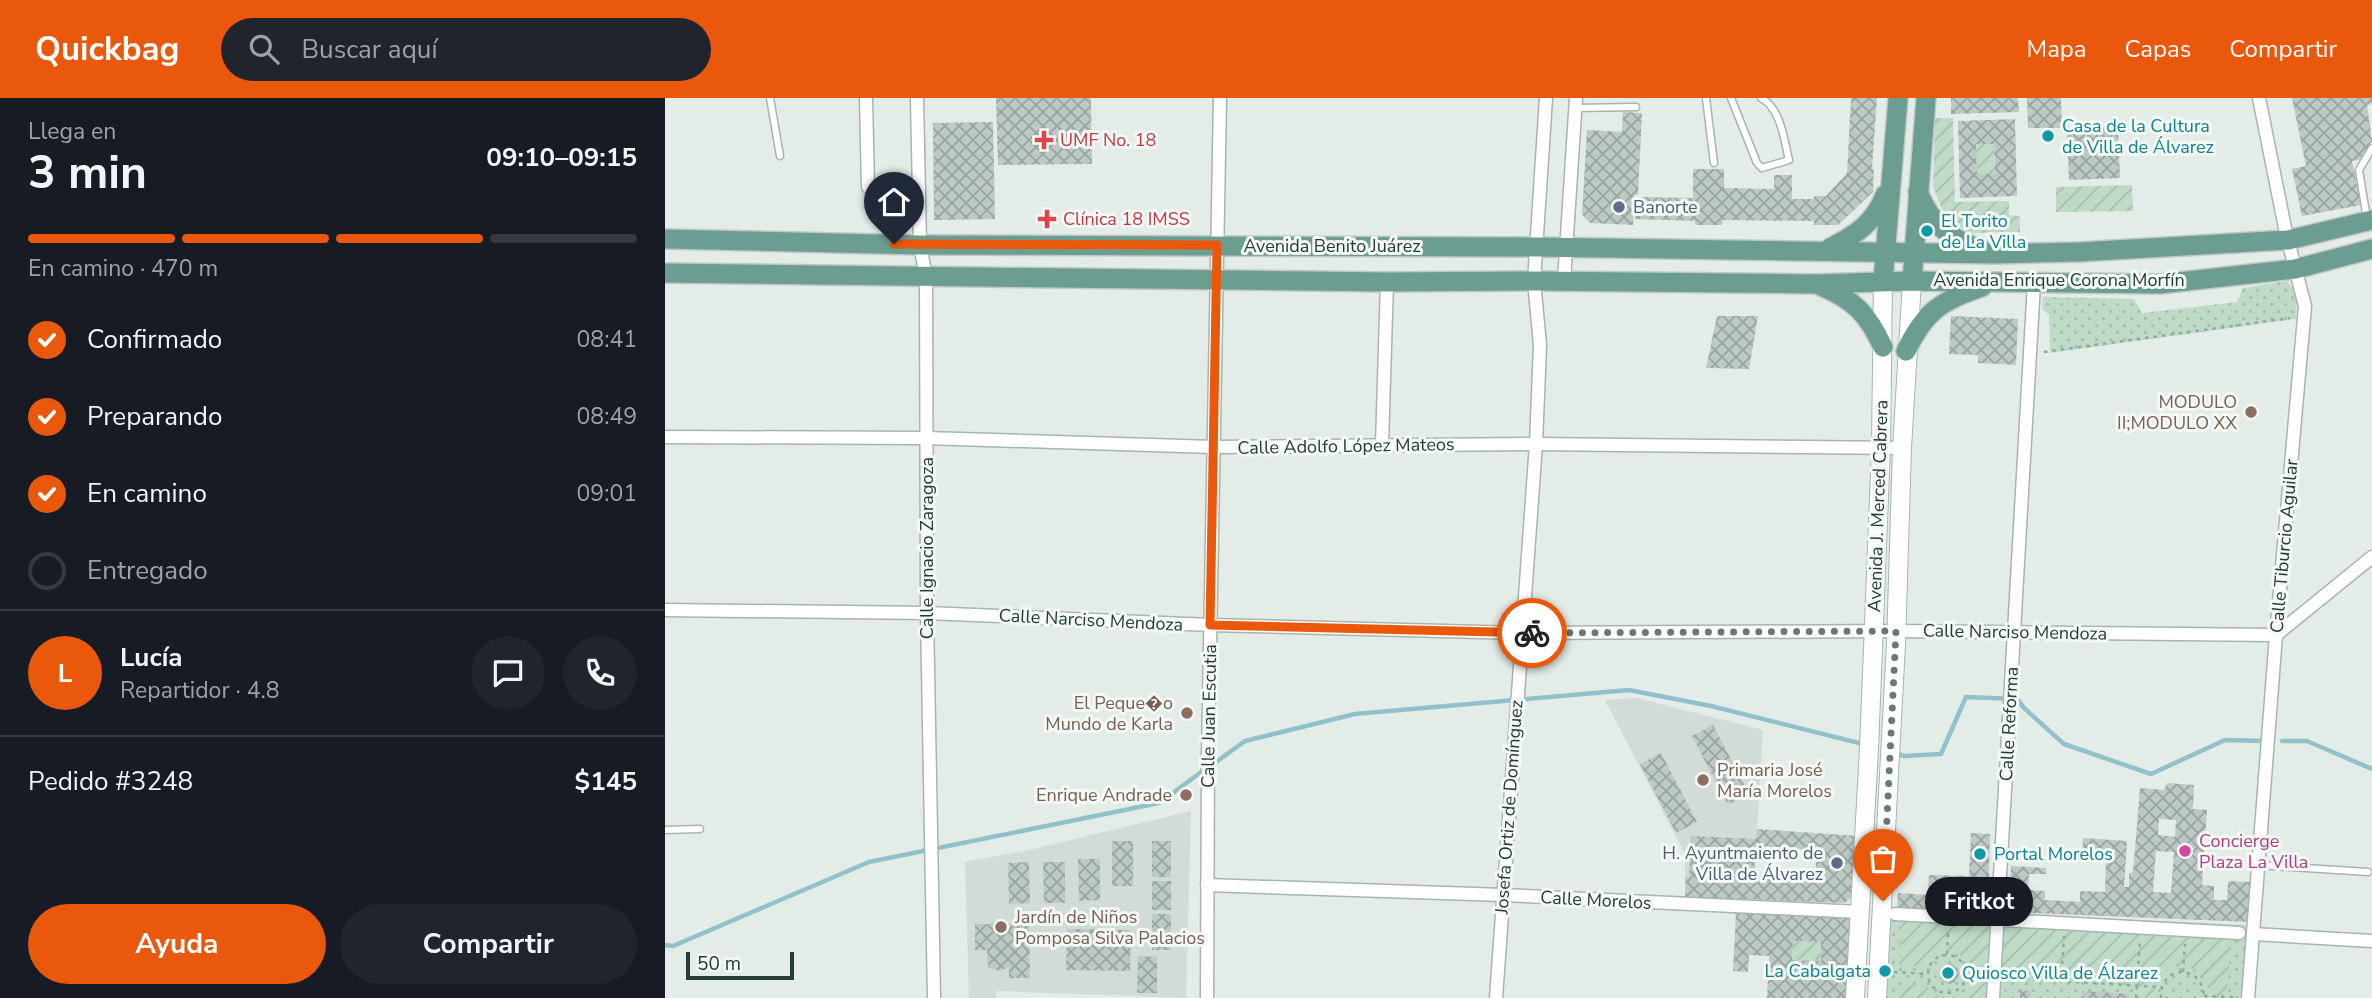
<!DOCTYPE html>
<html lang="es">
<meta charset="utf-8">
<style>
body{margin:0;font-family:"Nunito Sans",sans-serif;background:#20242c;color:#f1f3f6;height:100vh;display:flex;flex-direction:column;font-size:26px;white-space:nowrap}
*{box-sizing:border-box;margin:0}
p{font-size:23px;color:#9ea1a6}
.icon{flex:none;width:38px;height:38px;fill:none;stroke:currentColor;stroke-width:2;stroke-linecap:round;stroke-linejoin:round}
.map{position:relative;flex:1;overflow:hidden}
.side{display:flex;flex-direction:column;background:#171b24;width:665px}
.side>*{flex:none}
.scale{position:absolute;left:21px;bottom:18px;width:108px;box-sizing:border-box;padding-left:7px;border:4px solid #253c36;border-top:0;font-size:19px;line-height:24px;white-space:nowrap;color:#253c36;-webkit-text-stroke:5px #f4f9f6;paint-order:stroke}
.pin{position:absolute;display:grid;place-items:center;width:60px;height:60px;color:#fff;margin:-72px -30px;border-radius:50% 50% 50% 0;rotate:-45deg;box-shadow:0 0 7px #0007}
.pin .icon{rotate:45deg}
.courier{position:absolute;display:grid;place-items:center;width:70px;height:70px;margin:-35px;border:5px solid #ea580c;border-radius:50%;background:#fff;color:#222;box-shadow:0 2px 9px #0007}
.bubble{position:absolute;height:49px;border-radius:24px;background:#171b24;box-shadow:0 4px 10px #0003;font-size:23px;font-weight:700;line-height:49px;text-align:center}
.head em{font-style:normal;font-weight:700}
.head div{display:flex;flex-direction:column-reverse}
.head{display:flex;align-items:center;justify-content:space-between;height:119px;padding:0 28px}
h1{font-size:46px;font-weight:700;line-height:52px}
.bar{display:grid;grid-template-columns:repeat(4,1fr);gap:10px 7px;align-content:center;height:84px;padding:0 28px}
.bar i{height:9px;border-radius:5px;background:#363941}
.bar .on{background:#ea580c}
.bar p{grid-column:span 4}
.line{display:flex;align-items:center;gap:18px;padding:0 28px;border-top:2px solid #363941}
.line div{flex:1}
.round{display:grid;place-items:center;flex:none;width:74px;height:74px;border-radius:37px;background:#20242c}
ol{padding:0 28px;list-style:none}
li{display:flex;align-items:center;gap:21px;height:77px}
li p{margin-inline-start:auto}
li .icon{padding:7px;border-radius:50%;background:#ea580c;color:#fff;stroke-width:4}
li:last-child{color:#9ea1a6}
li i{width:38px;height:38px;border:4px solid #363941;border-radius:50%}
.cta{display:flex;gap:14px;margin-top:auto;padding:14px 28px}
.cta a{flex:1;height:80px;border-radius:42px;background:#ea580c;color:#fff;font-size:28px;font-weight:700;line-height:80px;text-align:center}
.cta a+a{background:#20242c;color:#f1f3f6}
header{display:flex;align-items:center;gap:42px;box-sizing:border-box;height:98px;padding:0 35px;background:#ea580c;color:#fff}
header strong{font-size:33px}
nav{display:flex;gap:38px;margin-inline-start:auto;font-size:24px}
.search{width:490px;height:63px;background:#20242c;display:flex;align-items:center;gap:18px;box-sizing:border-box;padding:0 24px;border-radius:38px;color:#9ea1a6;font-size:26px}
main{display:flex;flex:1;min-height:0}
.map>svg:first-child{display:block}
</style>
<header>
<strong>Quickbag</strong>
<div class="search"><svg class="icon" aria-label="search" viewBox="0 0 24 24"><circle cx="10" cy="10" r="6"/><path d="M15 15l6 6"/></svg>Buscar aquí</div>
<nav><a>Mapa</a><a>Capas</a><a>Compartir</a></nav>
</header>
<main>
<section class="side">
<div class="head"><div><h1>3 min</h1><p>Llega en</p></div><em>09:10–09:15</em></div>
<div class="bar"><i class="on"></i><i class="on"></i><i class="on"></i><i></i><p>En camino · 470 m</p></div>
<ol>
<li><svg class="icon" aria-label="check" viewBox="0 0 24 24"><path d="M5 12l5 5 9-10"/></svg>Confirmado<p>08:41</p></li>
<li><svg class="icon" aria-label="check" viewBox="0 0 24 24"><path d="M5 12l5 5 9-10"/></svg>Preparando<p>08:49</p></li>
<li><svg class="icon" aria-label="check" viewBox="0 0 24 24"><path d="M5 12l5 5 9-10"/></svg>En camino<p>09:01</p></li>
<li><i></i>Entregado</li>
</ol>
<div class="line" style="height:126px"><b class="round" style="background:#ea580c;color:#fff">L</b><div><b>Lucía</b><p>Repartidor · 4.8</p></div><a class="round"><svg class="icon" aria-label="chat" viewBox="0 0 24 24"><path d="M4 5h16v11H9l-5 4z"/></svg></a><a class="round"><svg class="icon" aria-label="phone" viewBox="0 0 24 24"><path d="M5 4h4l2 5-3 2q2 4 5 5l2-3 5 2v4C11 20 4 13 5 4z"/></svg></a></div>
<div class="line" style="height:91px"><div>Pedido #3248</div><b>$145</b></div>
<div class="cta"><a>Ayuda</a><a>Compartir</a></div>
</section>
<div class="map">
<svg width="1707" height="900" viewBox="0 0 1707 900">
<defs>
<pattern id="park-dots" width="8" height="8" patternUnits="userSpaceOnUse" patternTransform="scale(1.75)"><rect width="8" height="8" fill="#bfdbc7"/><path d="M2 2h.1M6 6h.1" fill="none" stroke="#a4bdac" stroke-width="1.8" stroke-linecap="round"/></pattern>
<pattern id="garden-furrows" width="10" height="10" patternUnits="userSpaceOnUse" patternTransform="scale(1.75)"><rect width="10" height="10" fill="#bfdbc7"/><path d="M-1 1l2-2M0 10L10 0M9 11l2-2" fill="none" stroke="#a4bdac"/></pattern>
<pattern id="building-cross-hatch" width="8" height="8" patternUnits="userSpaceOnUse" patternTransform="scale(1.75)"><rect width="8" height="8" fill="#bcc9c4"/><path d="M0 0l8 8M0 8l8-8" fill="none" stroke="#99a4a0"/></pattern>
</defs>
<rect width="100%" height="100%" fill="#e4ece8"/>
<g fill="#d2dcd7">
<path d="M972,600L1098,632L1088,802L1020,799V756L940,602Z"/>
<path d="M526,713L521,900L331,893V900H304L300,764L368,751Z"/>
</g>
<g fill="url(#park-dots)">
<path d="M1622,183L1632,196L1631,221L1385,255L1384,217L1377,211L1378,199L1469,201L1477,215L1572,204L1578,190Z"/>
<path d="M1223,811L1584,827L1576,900H1218Z"/>
</g>
<g fill="url(#garden-furrows)">
<path d="M1270,20H1288L1290,104L1344,103V117L1355,118V134L1307,135L1290,126L1277,111L1268,89Z"/>
<path d="M1311,46H1329L1330,76H1312Z"/>
<path d="M1467,87L1468,113L1391,114V89Z"/>
<path d="M1237,823L1326,828L1323,900H1284C1337,892 1282,818 1259,868L1234,867Z"/>
<path d="M1339,829L1566,842L1561,900H1543C1548,859 1488,856 1490,900H1474L1475,883L1336,874Z"/>
<path d="M1128,843L1156,844V863L1127,862Z"/>
<path d="M1233,887L1261,888L1266,894L1280,900H1233Z"/>
</g>
<g fill="none" stroke-linecap="round" stroke-linejoin="round">
<g stroke="#91c2cc" stroke-width="4.5">
<path d="M1617,643H1642L1707,671"/>
<path d="M1230,655L1239,658L1276,656L1301,599L1352,601L1359,610L1399,646L1486,676L1560,642L1600,643"/>
<path d="M547,667L580,643L690,616L964,592L1046,608L1198,646"/>
<path d="M0,847L8,848L204,764L494,705L539,672"/>
</g>
</g>
<g fill="url(#building-cross-hatch)" fill-rule="evenodd">
<path d="M331,0H426L427,66L333,67Z"/>
<path d="M1186,0H1212L1207,71H1209L1208,94L1173,127H1149V123L1058,122L1057,127H1030V123L970,121L971,99L1028,100V71H1059V90L1109,91V77H1127V101H1149V98H1161L1182,75Z"/>
<path d="M1286,0H1353L1354,14L1286,16Z"/>
<path d="M1362,0H1396L1397,30H1363Z"/>
<path d="M1627,0H1707V6L1702,7L1707,43L1694,62L1687,63L1696,107L1637,118L1627,71L1641,68Z"/>
<path d="M958,14L977,15L973,97H969L968,127L925,125L917,117L922,32L957,34Z"/>
<path d="M1350,21L1352,98L1295,100L1293,23ZM1311,46H1329L1330,76H1312Z"/>
<path d="M328,24L330,121L269,122L268,25Z"/>
<path d="M1453,28L1455,80L1404,82L1402,30Z"/>
<path d="M1052,218H1093L1084,271L1041,270Z"/>
<path d="M1286,218L1353,221L1351,267L1313,265V257L1284,256Z"/>
<path d="M1048,627L1084,696L1063,707L1027,638Z"/>
<path d="M996,655L1032,724L1011,735L975,666Z"/>
<path d="M1502,685L1529,687L1528,711L1542,712L1537,787L1549,788V802H1562L1563,783L1586,784L1585,824L1344,814L1346,768L1381,770V776H1364L1363,792L1380,793V802L1415,804V793L1440,794L1441,764L1417,763L1418,740L1462,743L1459,789H1464V776L1468,774L1475,690L1499,692ZM1494,721L1511,722L1510,739L1493,737ZM1491,753L1509,754L1506,795L1488,794Z"/>
<path d="M1092,731L1194,738L1190,795L1180,805L1020,799L1021,779H1024L1026,738L1091,741ZM1091,748L1152,752L1150,781L1089,777Z"/>
<path d="M1306,735L1325,736L1323,815L1232,811L1233,795L1263,797L1264,777L1304,778Z"/>
<rect x="447" y="743" width="21" height="45"/>
<rect x="487" y="743" width="19" height="36"/>
<path d="M413,761H435V802L414,803Z"/>
<path d="M364,764L365,805L344,806L343,765Z"/>
<path d="M378,764H400V805H379Z"/>
<rect x="487" y="783" width="19" height="29"/>
<path d="M1071,814L1187,820L1183,900H1102L1104,858L1084,857L1083,874L1068,873ZM1128,843L1156,844V863L1127,862Z"/>
<rect x="487" y="816" width="19" height="36"/>
<path d="M333,822L343,826L364,825L365,880H344V869L334,873L323,869L322,852H310V826H324Z"/>
<path d="M402,831L466,832L465,873L401,872Z"/>
<path d="M473,858L492,859V895H472Z"/>
<circle cx="1284" cy="876" r="10"/>
<path d="M1355,892L1366,893L1365,900H1355Z"/>
<path d="M1417,893L1464,896V900H1417Z"/>
</g>
<g fill="none" stroke-linecap="round" stroke-linejoin="round">
<defs>
<g id="lane">
<path d="M105,0L115,58"/>
<path d="M1041,0L1049,65"/>
<path d="M1066,0L1092,65L1097,70L1124,62C1119,42 1116,10 1096,0"/>
<path d="M910,10L971,9"/>
<path d="M1702,121L1694,72L1707,50"/>
<path d="M0,732L35,731"/>
<path d="M1593,767L1703,774"/>
</g>
<g id="street">
<path d="M201,0L203,89H254"/>
<path d="M252,0L255,147L261,179L262,515L269,900"/>
<path d="M899,183L911,0"/>
<path d="M0,339L261,340L549,349L871,346L1237,350"/>
<path d="M717,346L722,184"/>
<path d="M0,512L262,515L545,527L856,535L1231,533L1611,537L1707,459"/>
<path d="M542,787L838,797L1195,814"/>
<path d="M1230,816L1574,835"/>
<path d="M1588,836L1707,843"/>
<path d="M542,900L543,658L555,0"/>
<path d="M831,900L871,346L875,247L869,183L881,0"/>
<path d="M1328,900L1369,185"/>
<path d="M1583,900L1611,537L1640,208L1621,135L1594,0"/>
</g>
<g id="secondary">
<path d="M1190,900L1204,651L1216,349L1218,183"/>
<path d="M1212,900L1231,546L1237,350L1247,183"/>
</g>
<g id="primary">
<path d="M1253,94C1267,127 1283,140 1316,151"/>
<path d="M0,141L255,147L871,149L1330,156L1414,154L1623,142L1707,122"/>
<path d="M1165,150C1191,137 1210,124 1220,97"/>
<path d="M0,175L722,184L869,183L1151,186L1247,183L1495,186L1630,171L1707,151"/>
<path d="M1218,183L1233,0"/>
<path d="M1247,183L1261,0"/>
<path d="M1156,188C1189,202 1203,216 1218,249"/>
<path d="M1241,253C1259,214 1277,202 1317,189"/>
</g>
</defs>
<use href="#lane" stroke="#a7b4af" stroke-width="9"/>
<use href="#street" stroke="#a7b4af" stroke-width="15"/>
<use href="#secondary" stroke="#a3b7b0" stroke-width="20"/>
<use href="#primary" stroke="#c2c8c7" stroke-width="22"/>
<g stroke="#87ada1" stroke-width="2.5" stroke-dasharray="3.5 5" stroke-linecap="butt">
<path d="M1379,254L1625,220"/>
<path d="M1282,856L1283,832"/>
<circle cx="1282" cy="876" r="19"/>
<path d="M1229,874L1263,876"/>
<path d="M1518,874L1520,846"/>
<path d="M1301,878L1315,879"/>
<path d="M1343,880L1496,889"/>
<path d="M1396,883L1399,838"/>
<path d="M1539,898L1570,899"/>
<path d="M1471,900L1475,843"/>
<path d="M1496,900C1494,866 1539,865 1539,900"/>
</g>
<use href="#lane" stroke="#fff" stroke-width="6"/>
<use href="#street" stroke="#fff" stroke-width="12"/>
<use href="#secondary" stroke="#fff" stroke-width="18"/>
<use href="#primary" stroke="#6c9d91" stroke-width="19"/>
</g>
<g fill="none" stroke-linecap="round" stroke-linejoin="round">
<path stroke="#687a74" stroke-width="7" stroke-dasharray="0 12.6" d="M867,535L1231,533L1218,803"/>
<path stroke="#ea580c" stroke-width="9" d="M229,146L552,147L545,527L867,535"/>
</g>
<g fill="#0f9aa8" stroke="#f4f9f6" stroke-width="2.5">
<circle cx="1383" cy="38" r="7"/>
<circle cx="1262" cy="133" r="7"/>
<circle cx="1315" cy="756" r="7"/>
<circle cx="1220" cy="873" r="7"/>
<circle cx="1283" cy="875" r="7"/>
</g>
<g fill="#e0444e" stroke="#f4f9f6" stroke-width="2.5">
<path d="M375.5 31.5h7v7h7v7h-7v7h-7v-7h-7v-7h7z"/>
<path d="M378.5 110.5h7v7h7v7h-7v7h-7v-7h-7v-7h7z"/>
</g>
<g fill="#5c6f8a" stroke="#f4f9f6" stroke-width="2.5">
<circle cx="954" cy="109" r="7"/>
<circle cx="1172" cy="765" r="7"/>
</g>
<g fill="#8d6e63" stroke="#f4f9f6" stroke-width="2.5">
<circle cx="1586" cy="314" r="7"/>
<circle cx="522" cy="615" r="7"/>
<circle cx="1038" cy="682" r="7"/>
<circle cx="521" cy="697" r="7"/>
<circle cx="336" cy="829" r="7"/>
</g>
<circle fill="#d1479c" stroke="#f4f9f6" stroke-width="2.5" cx="1520" cy="753" r="7"/>
<g text-anchor="middle" dominant-baseline="central" stroke-width="6" stroke-linejoin="round" paint-order="stroke">
<g font-size="18" fill="#0d838f" stroke="#f4f9f6" text-anchor="start">
<text x="1397" y="28">Casa de la Cultura<tspan x="1397" dy="21">de Villa de Álvarez</tspan></text>
<text x="1276" y="123">El Torito<tspan x="1276" dy="21">de La Villa</tspan></text>
<text x="1329" y="756">Portal Morelos</text>
<text x="1206" y="873" text-anchor="end">La Cabalgata</text>
<text x="1297" y="875">Quiosco Villa de Álzarez</text>
</g>
<g font-size="18" fill="#be3a42" stroke="#f4f9f6" text-anchor="start">
<text x="395" y="42">UMF No. 18</text>
<text x="398" y="121">Clínica 18 IMSS</text>
</g>
<g font-size="18" fill="#4e5e75" stroke="#f4f9f6" text-anchor="start">
<text x="968" y="109">Banorte</text>
<text x="1158" y="755" text-anchor="end">H. Ayuntmaiento de<tspan x="1158" dy="21">Villa de Álvarez</tspan></text>
</g>
<g font-size="18" fill="#253c36" stroke="#f4f9f6">
<text x="667" y="148">Avenida Benito Juárez</text>
<text x="1394" y="182">Avenida Enrique Corona Morfín</text>
<text transform="translate(681 348) rotate(-1)">Calle Adolfo López Mateos</text>
<text transform="translate(1213 408) rotate(-88)">Avenida J. Merced Cabrera</text>
<text transform="translate(1619 448) rotate(-85)">Calle Tiburcio Aguilar</text>
<text transform="translate(262 450) rotate(-90)">Calle Ignacio Zaragoza</text>
<text transform="translate(426 522) rotate(3)">Calle Narciso Mendoza</text>
<text transform="translate(1350 534) rotate(1)">Calle Narciso Mendoza</text>
<text transform="translate(544 618) rotate(-89)">Calle Juan Escutia</text>
<text transform="translate(1344 626) rotate(-87)">Calle Reforma</text>
<text transform="translate(844 709) rotate(-86)">Josefa Ortiz de Domínguez</text>
<text transform="translate(931 802) rotate(3)">Calle Morelos</text>
</g>
<g font-size="18" fill="#785e54" stroke="#f4f9f6" text-anchor="end">
<text x="1572" y="304">MODULO<tspan x="1572" dy="21">II;MODULO XX</tspan></text>
<text x="508" y="605">El Peque�o<tspan x="508" dy="21">Mundo de Karla</tspan></text>
<text x="1052" y="672" text-anchor="start">Primaria José<tspan x="1052" dy="21">María Morelos</tspan></text>
<text x="507" y="697">Enrique Andrade</text>
<text x="350" y="819" text-anchor="start">Jardín de Niños<tspan x="350" dy="21">Pomposa Silva Palacios</tspan></text>
</g>
<g font-size="18" fill="#b23c85" stroke="#f4f9f6" text-anchor="start">
<text x="1534" y="743">Concierge<tspan x="1534" dy="21">Plaza La Villa</tspan></text>
</g>
</g>
</svg>
<div class="scale">50 m</div>
<div class="pin" style="left:1218px;top:803px;background:#ea580c"><svg class="icon" aria-label="bag" viewBox="0 0 24 24"><path d="M5 8h14l-1 12H6zM9 8a3 3 0 0 1 6 0"/></svg></div>
<div class="pin" style="left:229px;top:146px;background:#1f2937"><svg class="icon" aria-label="home" viewBox="0 0 24 24"><path d="M3 11l9-7 9 7M6 9v11h12V9"/></svg></div>
<div class="courier" style="left:867px;top:535px"><svg class="icon" aria-label="bike" viewBox="0 0 24 24"><circle cx="6" cy="16" r="4"/><circle cx="18" cy="16" r="4"/><path d="M6 16l4-8h5l3 8M10 8l3 8H6M13 5h3"/></svg></div>
<div class="bubble" style="left:1260px;top:779px;width:108px">Fritkot</div>
</div>
</main>
